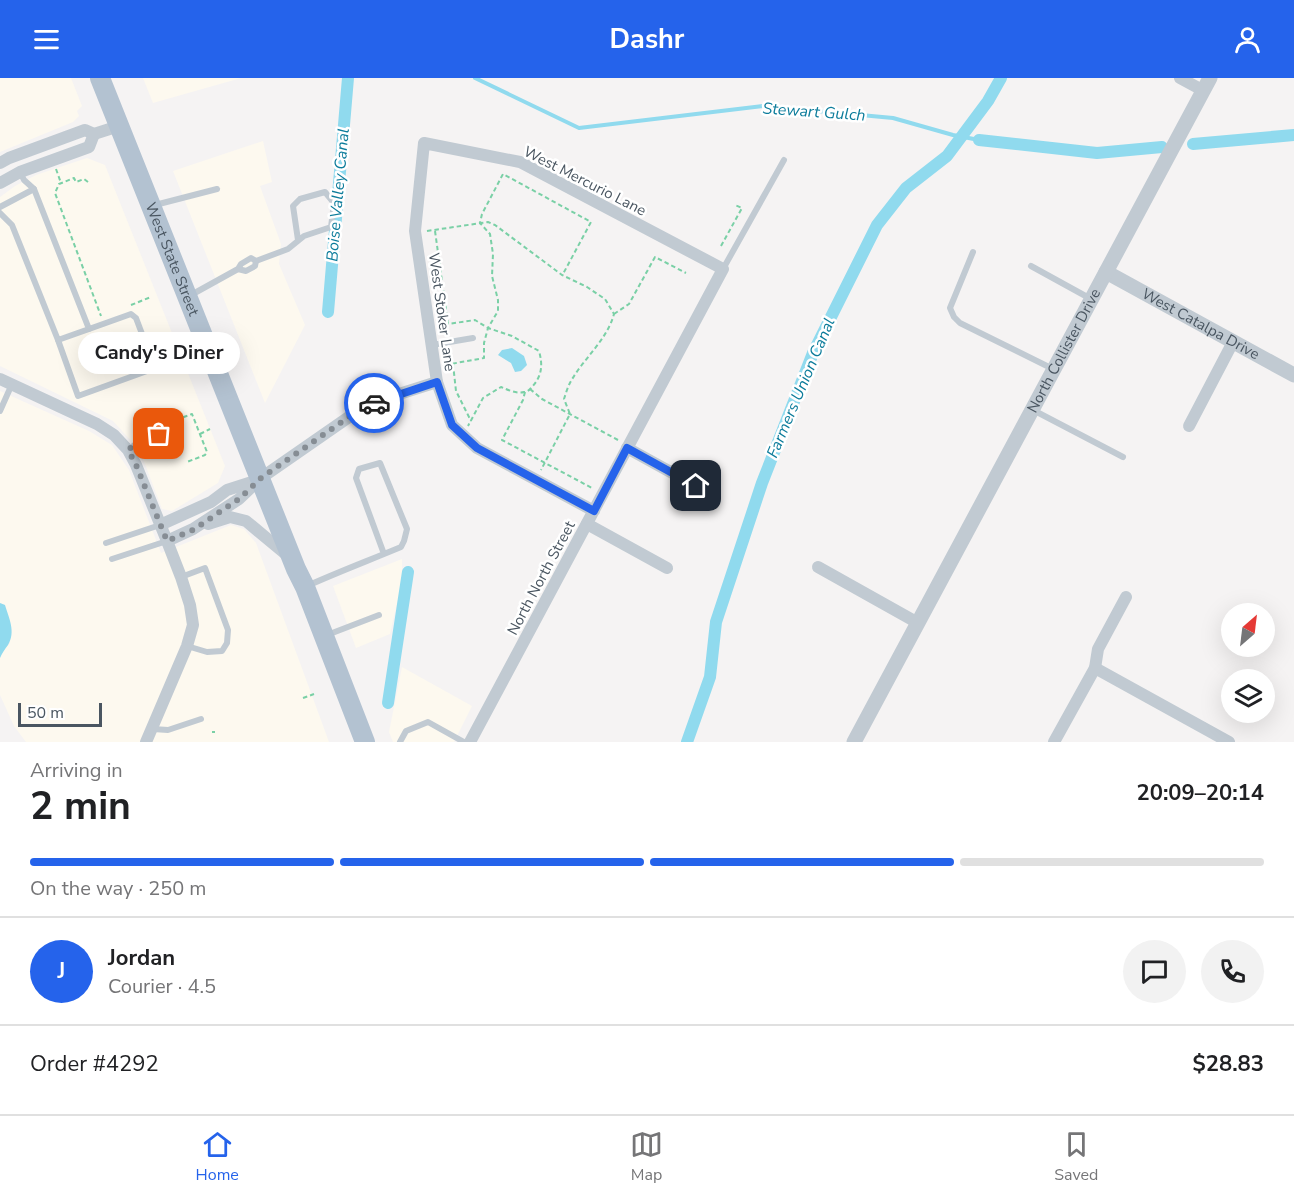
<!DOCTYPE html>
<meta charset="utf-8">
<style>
body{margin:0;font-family:"Nunito Sans",sans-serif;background:#f2f2f2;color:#202124;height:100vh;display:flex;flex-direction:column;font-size:22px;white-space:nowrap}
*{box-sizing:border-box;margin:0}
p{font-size:20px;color:#757577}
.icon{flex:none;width:33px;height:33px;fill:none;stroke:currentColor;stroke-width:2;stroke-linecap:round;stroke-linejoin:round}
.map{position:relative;height:664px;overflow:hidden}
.details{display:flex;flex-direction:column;background:#fff;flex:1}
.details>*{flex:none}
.needle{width:39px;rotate:28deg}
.fabs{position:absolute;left:1221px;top:525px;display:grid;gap:12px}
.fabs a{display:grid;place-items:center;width:54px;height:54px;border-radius:50%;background:#fff;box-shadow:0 6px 24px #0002;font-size:30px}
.scale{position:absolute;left:18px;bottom:15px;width:84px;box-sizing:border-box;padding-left:6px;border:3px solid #4a5661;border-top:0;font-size:16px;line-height:21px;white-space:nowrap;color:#4a5661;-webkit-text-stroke:4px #fff;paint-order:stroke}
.pin{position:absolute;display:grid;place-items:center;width:51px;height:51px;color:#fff;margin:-26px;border-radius:12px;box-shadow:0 3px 9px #0006}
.courier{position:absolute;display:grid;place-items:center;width:60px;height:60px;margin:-30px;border:4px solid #2563eb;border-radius:50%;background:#fff;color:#222;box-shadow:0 2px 8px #0007}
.bubble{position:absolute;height:42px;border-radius:21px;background:#fff;box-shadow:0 6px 24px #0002;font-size:20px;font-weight:700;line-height:42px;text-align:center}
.headline em{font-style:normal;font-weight:700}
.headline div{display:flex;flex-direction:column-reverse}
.headline{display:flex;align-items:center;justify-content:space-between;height:102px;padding:0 30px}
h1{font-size:39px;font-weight:700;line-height:45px}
.bar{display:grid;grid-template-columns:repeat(4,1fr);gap:9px 6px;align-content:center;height:72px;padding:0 30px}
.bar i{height:8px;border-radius:4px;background:#e0e0e0}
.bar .active{background:#2563eb}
.bar p{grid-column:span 4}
.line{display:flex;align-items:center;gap:15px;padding:0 30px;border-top:2px solid #e0e0e0}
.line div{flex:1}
.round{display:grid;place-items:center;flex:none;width:63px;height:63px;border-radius:32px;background:#f2f2f2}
header{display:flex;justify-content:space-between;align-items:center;height:78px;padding:0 30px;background:#2563eb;color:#fff;font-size:27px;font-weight:700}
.tabs{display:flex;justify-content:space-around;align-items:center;height:84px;border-top:2px solid #e0e0e0;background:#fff;font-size:16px;color:#757577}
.tabs a{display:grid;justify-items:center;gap:3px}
.tabs .active{color:#2563eb}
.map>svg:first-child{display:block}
</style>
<header><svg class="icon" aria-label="menu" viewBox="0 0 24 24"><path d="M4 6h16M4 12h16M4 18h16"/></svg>Dashr<svg class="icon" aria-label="person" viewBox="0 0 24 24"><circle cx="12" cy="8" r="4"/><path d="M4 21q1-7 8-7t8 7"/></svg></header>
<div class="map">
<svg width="1294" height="664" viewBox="0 0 1294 664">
<rect width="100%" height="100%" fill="#f5f3f3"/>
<g fill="#fdf9ef">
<path d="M0,0H71L82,28L77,33L79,38L73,44L0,74Z"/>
<path d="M143,0H241L153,25Z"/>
<path d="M263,63L272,104L260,108L281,166L279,186L305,247L265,325L173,93Z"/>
<path d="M87,80L105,87L225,388L218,405L172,433L162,431L140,373L113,343L0,288V119L15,108L36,97Z"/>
<path d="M0,313L89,353L112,367L129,392L161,475L231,447L244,451L256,465L329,664H26L14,648L0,617V580L3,572L10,565L5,527L0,525Z"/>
<path d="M402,481V503L390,556L356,570L333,508Z"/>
<path d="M402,589L472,628L454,664H393L389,654Z"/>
</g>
<g fill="#90daee">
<path d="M512,270L524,278L527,287L521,293L515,294L511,285L498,277L502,272Z"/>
<path d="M0,525L5,527C9,540 16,554 8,567C5,571 2,575 0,580Z"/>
</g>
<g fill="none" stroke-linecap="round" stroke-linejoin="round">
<path stroke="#90daee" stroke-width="4" d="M475,0L579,50L763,28L893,40L953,57L979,62"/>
<g stroke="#90daee" stroke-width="12">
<path d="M979,62L1097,75L1162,69"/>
<path d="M1193,66L1294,57"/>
<path d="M328,234L348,0"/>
<path d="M388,625L408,494"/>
<path d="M687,664L710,599L716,544L762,405L813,275L877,147L906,110L947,78L988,23L1001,0"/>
</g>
<g stroke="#7ad0a6" stroke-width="2" stroke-dasharray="4.5 3" stroke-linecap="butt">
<path d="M56,91L61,105"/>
<path d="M88,104L84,101L76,104L74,100L59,106L55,115L101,238"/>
<path d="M427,153L488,144L495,147L562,197L587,209L605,221L614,236C607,262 584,280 571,303C568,308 566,315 564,321L570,336L541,392"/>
<path d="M435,153L448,246L475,242L488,250L512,258L539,273C543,287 542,298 532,309C530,311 528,314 524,314C517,316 508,312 501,309L483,320L468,348"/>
<path d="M721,168L742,130L735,127"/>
<path d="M131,227L151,219"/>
<path d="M614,236L629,226L655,179L686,195"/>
<path d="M453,286L456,313L471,343"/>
<path d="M445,287L484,280V265L488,250L498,233V222L492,198L493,176L490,156L480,145L482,136L503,96L591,144L563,196"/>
<path d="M530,311L542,321L618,362"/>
<path d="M525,314L523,322L502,362L592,410"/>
<path d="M162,347L192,336L207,374L205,377L187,384"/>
<path d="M200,356L210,351"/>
<path d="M303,620L314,616"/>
<path d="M212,654H215"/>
</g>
<g stroke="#c1cad2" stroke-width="6">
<path d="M155,127L217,111"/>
<path d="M0,129L34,111L24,102L20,94"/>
<path d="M0,135L12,147L58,262L89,251L34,111"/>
<path d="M973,174L950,230L954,239L960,245L1053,291"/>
<path d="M256,183L288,171L304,158L331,149L334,125L325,114L300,121L293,128L298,162"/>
<path d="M1031,188L1091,221"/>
<path d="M723,191L784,82"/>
<path d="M191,217L238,191L241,186L251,180L256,183L255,188L246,193L238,191"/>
<path d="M58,262L78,318L147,293L151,290L153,285L136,240L131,236L89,251"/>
<path d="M432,267L473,260"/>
<path d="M1033,332L1123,379"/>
<path d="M0,333L12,306"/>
<path d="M128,372L142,361L159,356"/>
<path d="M106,465L160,447"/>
<path d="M112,481L167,463"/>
<path d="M181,499L205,490L228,552L227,565L222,573L207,574L187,568"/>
<path d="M307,508C338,494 370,482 401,469L404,463L407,451L380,385L359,391L356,400L384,476"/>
<path d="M327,557L379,537"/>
<path d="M153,651L168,652L201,641"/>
<path d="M400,664L406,653L428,644L464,664"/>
</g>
<g stroke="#c1cad2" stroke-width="12">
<path d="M1180,0L1204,13"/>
<path d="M0,85L9,80L85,52L94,56L119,48"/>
<path d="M0,105L20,94L89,69L94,56"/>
<path d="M0,301L97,346L114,357L128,372L136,387L167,463L181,499L190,527L193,547L187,568L146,664"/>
<path d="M1189,348L1233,264"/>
<path d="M627,370L696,408"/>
<path d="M208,446L230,439L246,443L288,478"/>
<path d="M587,446L667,490"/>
<path d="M160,447L211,424L227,412L255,403"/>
<path d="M167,463L193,451L239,421L261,400L359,332L377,323L437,304"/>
<path d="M818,489L918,545"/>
<path d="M1095,590L1229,664"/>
<path d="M470,664L723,191L520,84L424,65L415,153L437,304L452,347L477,370L594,433"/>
<path d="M1054,664L1095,590L1098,571L1126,519"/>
</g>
<g stroke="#c1cad2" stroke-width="15">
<path id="s1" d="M1106,194L1294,297"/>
<path id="s2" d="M854,664L1210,0"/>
</g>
<path stroke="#b3c2d1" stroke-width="20" id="s3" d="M100,0L296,491L305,509L365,664"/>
</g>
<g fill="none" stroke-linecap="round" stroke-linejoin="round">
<path stroke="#868d94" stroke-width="6" stroke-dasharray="0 10.8" d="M159,356L142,361L128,372L136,387L167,463L193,452L239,421L261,400L359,332L374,325"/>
<path stroke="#2563eb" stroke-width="8" d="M374,325L437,304L452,347L477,370L594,433L627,370L696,408"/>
</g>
<g text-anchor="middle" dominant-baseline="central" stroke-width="5" stroke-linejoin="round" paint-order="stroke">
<g font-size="15" fill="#4a5661" stroke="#fff">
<text transform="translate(585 103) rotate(27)">West Mercurio Lane</text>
<text stroke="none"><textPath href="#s3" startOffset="195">West State Street</textPath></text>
<text transform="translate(442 234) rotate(82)">West Stoker Lane</text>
<text stroke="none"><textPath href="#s1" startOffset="108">West Catalpa Drive</textPath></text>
<text stroke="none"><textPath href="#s2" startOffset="444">North Collister Drive</textPath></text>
<text transform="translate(541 500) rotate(-62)">North North Street</text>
</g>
<g font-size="16" font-style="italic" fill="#0c7c9b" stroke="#fff">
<text transform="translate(814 34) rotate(4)">Stewart Gulch</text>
<text transform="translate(338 117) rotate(-85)">Boise Valley Canal</text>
<text transform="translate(801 310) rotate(-67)">Farmers Union Canal</text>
</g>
</g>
</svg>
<div class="fabs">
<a><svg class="needle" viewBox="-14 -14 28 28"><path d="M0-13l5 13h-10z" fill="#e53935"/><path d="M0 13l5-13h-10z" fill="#757577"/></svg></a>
<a><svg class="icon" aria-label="layers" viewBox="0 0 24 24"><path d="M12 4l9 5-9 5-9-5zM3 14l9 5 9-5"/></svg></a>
</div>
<div class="scale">50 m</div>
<div class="pin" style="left:159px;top:356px;background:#ea580c"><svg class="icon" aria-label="bag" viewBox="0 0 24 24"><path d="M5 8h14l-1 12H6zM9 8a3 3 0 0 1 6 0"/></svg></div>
<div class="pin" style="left:696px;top:408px;background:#1f2937"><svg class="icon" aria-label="home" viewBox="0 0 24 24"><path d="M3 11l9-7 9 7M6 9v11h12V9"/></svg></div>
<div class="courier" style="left:374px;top:325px"><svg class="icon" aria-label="car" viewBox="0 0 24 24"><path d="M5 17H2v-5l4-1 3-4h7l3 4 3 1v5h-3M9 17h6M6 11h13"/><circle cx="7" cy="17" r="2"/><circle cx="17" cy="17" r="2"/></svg></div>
<div class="bubble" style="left:78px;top:254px;width:162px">Candy's Diner</div>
</div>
<section class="details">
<div class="headline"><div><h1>2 min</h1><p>Arriving in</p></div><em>20:09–20:14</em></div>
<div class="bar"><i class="active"></i><i class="active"></i><i class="active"></i><i></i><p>On the way · 250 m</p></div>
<div class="line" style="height:108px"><b class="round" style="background:#2563eb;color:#fff">J</b><div><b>Jordan</b><p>Courier · 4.5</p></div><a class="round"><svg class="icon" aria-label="chat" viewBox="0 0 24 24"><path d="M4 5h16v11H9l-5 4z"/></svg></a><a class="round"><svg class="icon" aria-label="phone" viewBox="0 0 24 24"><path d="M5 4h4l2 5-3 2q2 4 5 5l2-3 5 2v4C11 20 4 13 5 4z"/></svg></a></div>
<div class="line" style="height:78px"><div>Order #4292</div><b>$28.83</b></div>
</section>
<nav class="tabs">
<a class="active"><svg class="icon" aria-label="home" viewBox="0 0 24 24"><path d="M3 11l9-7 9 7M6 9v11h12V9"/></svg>Home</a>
<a><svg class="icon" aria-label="map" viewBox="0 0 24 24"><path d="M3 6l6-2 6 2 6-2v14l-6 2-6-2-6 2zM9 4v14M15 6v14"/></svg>Map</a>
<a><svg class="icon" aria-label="saved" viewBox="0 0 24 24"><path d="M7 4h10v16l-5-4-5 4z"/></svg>Saved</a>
</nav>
